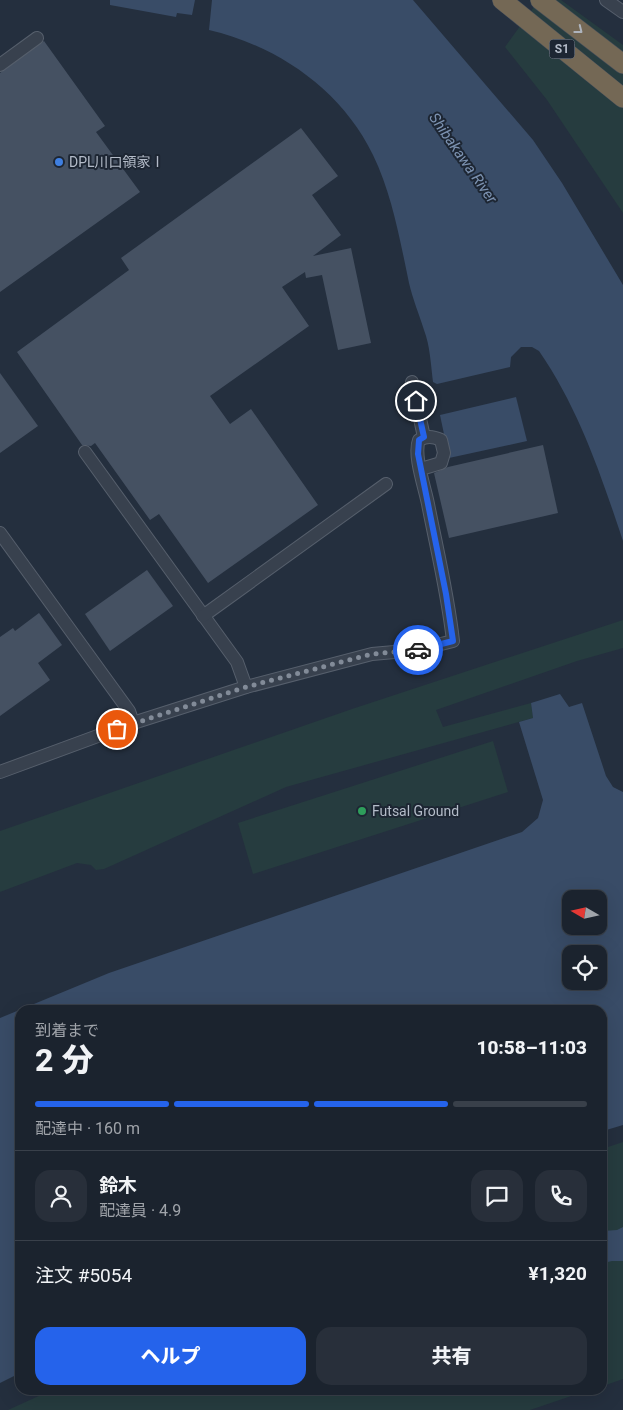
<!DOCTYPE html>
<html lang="ja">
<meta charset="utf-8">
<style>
body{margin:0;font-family:Roboto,"Noto Sans JP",sans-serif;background:#282f3a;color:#f1f3f6;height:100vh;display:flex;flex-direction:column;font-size:19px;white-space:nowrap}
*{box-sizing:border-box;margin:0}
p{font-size:16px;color:#a0a4aa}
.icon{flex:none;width:28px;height:28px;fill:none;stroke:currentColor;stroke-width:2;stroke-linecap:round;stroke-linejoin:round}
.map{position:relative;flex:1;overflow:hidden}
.details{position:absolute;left:15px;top:1005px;width:592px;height:390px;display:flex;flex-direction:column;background:#1b232e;border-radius:15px;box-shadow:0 5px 20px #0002,0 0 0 1px #39404a}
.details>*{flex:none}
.needle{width:32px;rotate:279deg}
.buttons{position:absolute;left:562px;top:890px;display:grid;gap:10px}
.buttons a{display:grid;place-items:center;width:45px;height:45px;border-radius:10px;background:#1b232e;box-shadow:0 5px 20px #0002,0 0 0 1px #39404a;font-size:25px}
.pin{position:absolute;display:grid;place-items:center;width:42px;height:42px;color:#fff;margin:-21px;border:2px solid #fff;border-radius:50%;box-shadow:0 1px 5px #0007}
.courier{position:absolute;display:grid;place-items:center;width:50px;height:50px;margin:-25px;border:4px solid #2563eb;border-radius:50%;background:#fff;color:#222;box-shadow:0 1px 6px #0007}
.overview em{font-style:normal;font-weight:800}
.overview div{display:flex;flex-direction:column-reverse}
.overview{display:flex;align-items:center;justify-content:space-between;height:85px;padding:0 20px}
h1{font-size:32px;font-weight:800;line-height:38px}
.bar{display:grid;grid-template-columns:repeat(4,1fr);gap:8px 5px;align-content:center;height:60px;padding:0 20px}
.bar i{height:6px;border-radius:4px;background:#39404a}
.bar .on{background:#2563eb}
.bar p{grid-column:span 4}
.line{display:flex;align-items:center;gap:12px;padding:0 20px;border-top:1px solid #39404a}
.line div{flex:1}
.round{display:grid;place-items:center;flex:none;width:52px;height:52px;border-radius:15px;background:#282f3a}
.action{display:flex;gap:10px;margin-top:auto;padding:10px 20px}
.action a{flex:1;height:58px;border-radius:15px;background:#2563eb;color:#fff;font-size:20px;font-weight:800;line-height:58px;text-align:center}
.action a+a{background:#282f3a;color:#f1f3f6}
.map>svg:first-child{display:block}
</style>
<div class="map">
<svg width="623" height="1410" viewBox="0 0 623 1410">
<rect width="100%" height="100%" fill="#242f3e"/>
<g fill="#263c3f">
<path d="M539,0H561L623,45V213L547,100L505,47Z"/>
<path d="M623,620V648L577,661L436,710L443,727L531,703L533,718L286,787L104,869L96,870L91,865L77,863L0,892V831L352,709Z"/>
<path d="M493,741L508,792L253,874L238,823Z"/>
<path d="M623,1142V1379L603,1386L602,1149Z"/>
<path d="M52,1390H589L530,1410H8Z"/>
</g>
<g fill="#394c67" fill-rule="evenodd">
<path d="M110,0H195L192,15L177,13L176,17L110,5Z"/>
<path d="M212,0H413L533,140L562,183L623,285V541C601,475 579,409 539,351L532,347H521L511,357L510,367L437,384L433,382C431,366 430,345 424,330C419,314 413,300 409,283C400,240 392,194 373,155C341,89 277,46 209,30Z"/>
<path d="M516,397L527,441L449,458L440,415Z"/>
<path d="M560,694L569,707L582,703L606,776L613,787L623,792V1125L603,1131L602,1010H20V1373L0,1383V1018L109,973L522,832L538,818L543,800L519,722L533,718L531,703ZM571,899H599V926H571ZM571,954H599V981H571Z"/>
<path d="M623,1227V1261H612L603,1263V1231L617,1230Z"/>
</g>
<g fill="#455162">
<path d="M44,41L105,126L96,132L140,192L0,292V73Z"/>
<path d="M301,128L338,176L312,195L341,235L313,256L351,248L371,343L338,350L322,275L306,278L305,272L282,287L309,326L210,396L230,424L251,409L318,505L208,583L159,514L150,520L95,443L91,446L82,445L17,352L129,270L121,258Z"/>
<path d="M0,373L38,426L0,453Z"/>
<path d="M543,445L558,513L449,538L434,473L448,467Z"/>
<path d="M147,570L173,606L110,651L85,614Z"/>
<path d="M39,613L62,645L38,663L50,680L0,716V637L13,628L15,631Z"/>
</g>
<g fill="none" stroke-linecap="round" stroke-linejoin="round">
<defs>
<g id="minor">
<path d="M606,0L623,12"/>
<path d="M0,65L37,38"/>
<path d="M412,382L424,437"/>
<path d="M85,452L237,662L246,687"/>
<path d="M0,533L129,711L133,723"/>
<path d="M203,616L386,484"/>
<path d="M0,772L133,723L246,687L372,654L417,650L453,641C448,595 437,550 428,504C425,488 413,455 419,440C427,436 432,436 441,440L444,453L441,463L421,469"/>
</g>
<g id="highway">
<path d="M502,0L623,98"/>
<path d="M540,0L623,64"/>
</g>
</defs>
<use href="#minor" stroke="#565f6c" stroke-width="14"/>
<use href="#highway" stroke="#434c59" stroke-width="20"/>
<use href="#minor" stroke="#38414e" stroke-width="12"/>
<use href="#highway" stroke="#746855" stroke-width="19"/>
</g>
<defs><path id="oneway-chevron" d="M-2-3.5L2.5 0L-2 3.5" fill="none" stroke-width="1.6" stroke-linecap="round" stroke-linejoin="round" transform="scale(1.25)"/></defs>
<use stroke="#aeb4bd" href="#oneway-chevron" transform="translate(579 30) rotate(38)"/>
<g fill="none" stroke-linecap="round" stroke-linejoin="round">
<path stroke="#828b98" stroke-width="5" stroke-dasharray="0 9" d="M117,729L246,687L372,654L418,650"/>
<path stroke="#2563eb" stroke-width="6" d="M416,401L424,437L419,440L418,454L446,594L453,641L418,650"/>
</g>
<circle fill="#3f7fe0" stroke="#1d2633" stroke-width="2" cx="59" cy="162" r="5"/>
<circle fill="#2e9e5b" stroke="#1d2633" stroke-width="2" cx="362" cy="811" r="5"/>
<g text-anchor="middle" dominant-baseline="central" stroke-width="4" stroke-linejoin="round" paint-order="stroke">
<rect fill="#1d2633" stroke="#878f9c" stroke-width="1" x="549.5" y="39.5" width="25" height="19" rx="4"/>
<g font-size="12" font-weight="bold" fill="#b4bcc9">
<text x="562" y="49">S1</text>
</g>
<g font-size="14" fill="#b4bcc9" stroke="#1d2633" text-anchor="start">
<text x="69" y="162">DPL川口領家Ⅰ</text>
<text x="372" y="811">Futsal Ground</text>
</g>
<g font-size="15" font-style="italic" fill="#7c92b1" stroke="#1d2633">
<text transform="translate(463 158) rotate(55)">Shibakawa River</text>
</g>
</g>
</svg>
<div class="buttons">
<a><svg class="needle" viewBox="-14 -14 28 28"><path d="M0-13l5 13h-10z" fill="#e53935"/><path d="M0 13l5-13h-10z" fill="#a0a4aa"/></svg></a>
<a><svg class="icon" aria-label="locate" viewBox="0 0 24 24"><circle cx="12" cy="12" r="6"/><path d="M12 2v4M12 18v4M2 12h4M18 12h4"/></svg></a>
</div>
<div class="pin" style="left:117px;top:729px;background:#ea580c"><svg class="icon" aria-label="bag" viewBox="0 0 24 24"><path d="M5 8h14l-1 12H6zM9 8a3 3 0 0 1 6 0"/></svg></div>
<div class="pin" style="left:416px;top:401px;background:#1f2937"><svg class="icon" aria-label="home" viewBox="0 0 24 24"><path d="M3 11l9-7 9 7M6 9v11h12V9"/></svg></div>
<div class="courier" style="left:418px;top:650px"><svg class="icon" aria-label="car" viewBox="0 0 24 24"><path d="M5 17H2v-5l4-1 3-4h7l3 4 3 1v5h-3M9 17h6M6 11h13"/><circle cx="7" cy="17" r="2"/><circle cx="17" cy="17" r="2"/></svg></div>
<section class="details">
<div class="overview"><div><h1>2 分</h1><p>到着まで</p></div><em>10:58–11:03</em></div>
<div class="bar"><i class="on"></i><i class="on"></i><i class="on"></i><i></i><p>配達中 · 160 m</p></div>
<div class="line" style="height:90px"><a class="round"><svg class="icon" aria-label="person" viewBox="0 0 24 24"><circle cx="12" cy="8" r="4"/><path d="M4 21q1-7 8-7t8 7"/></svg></a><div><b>鈴木</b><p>配達員 · 4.9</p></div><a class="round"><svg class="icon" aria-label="chat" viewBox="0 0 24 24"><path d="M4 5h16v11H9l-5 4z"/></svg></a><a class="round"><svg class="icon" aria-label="phone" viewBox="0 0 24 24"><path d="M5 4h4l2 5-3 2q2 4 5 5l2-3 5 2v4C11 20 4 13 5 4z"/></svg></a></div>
<div class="line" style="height:65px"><div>注文 #5054</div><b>¥1,320</b></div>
<div class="action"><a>ヘルプ</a><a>共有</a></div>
</section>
</div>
